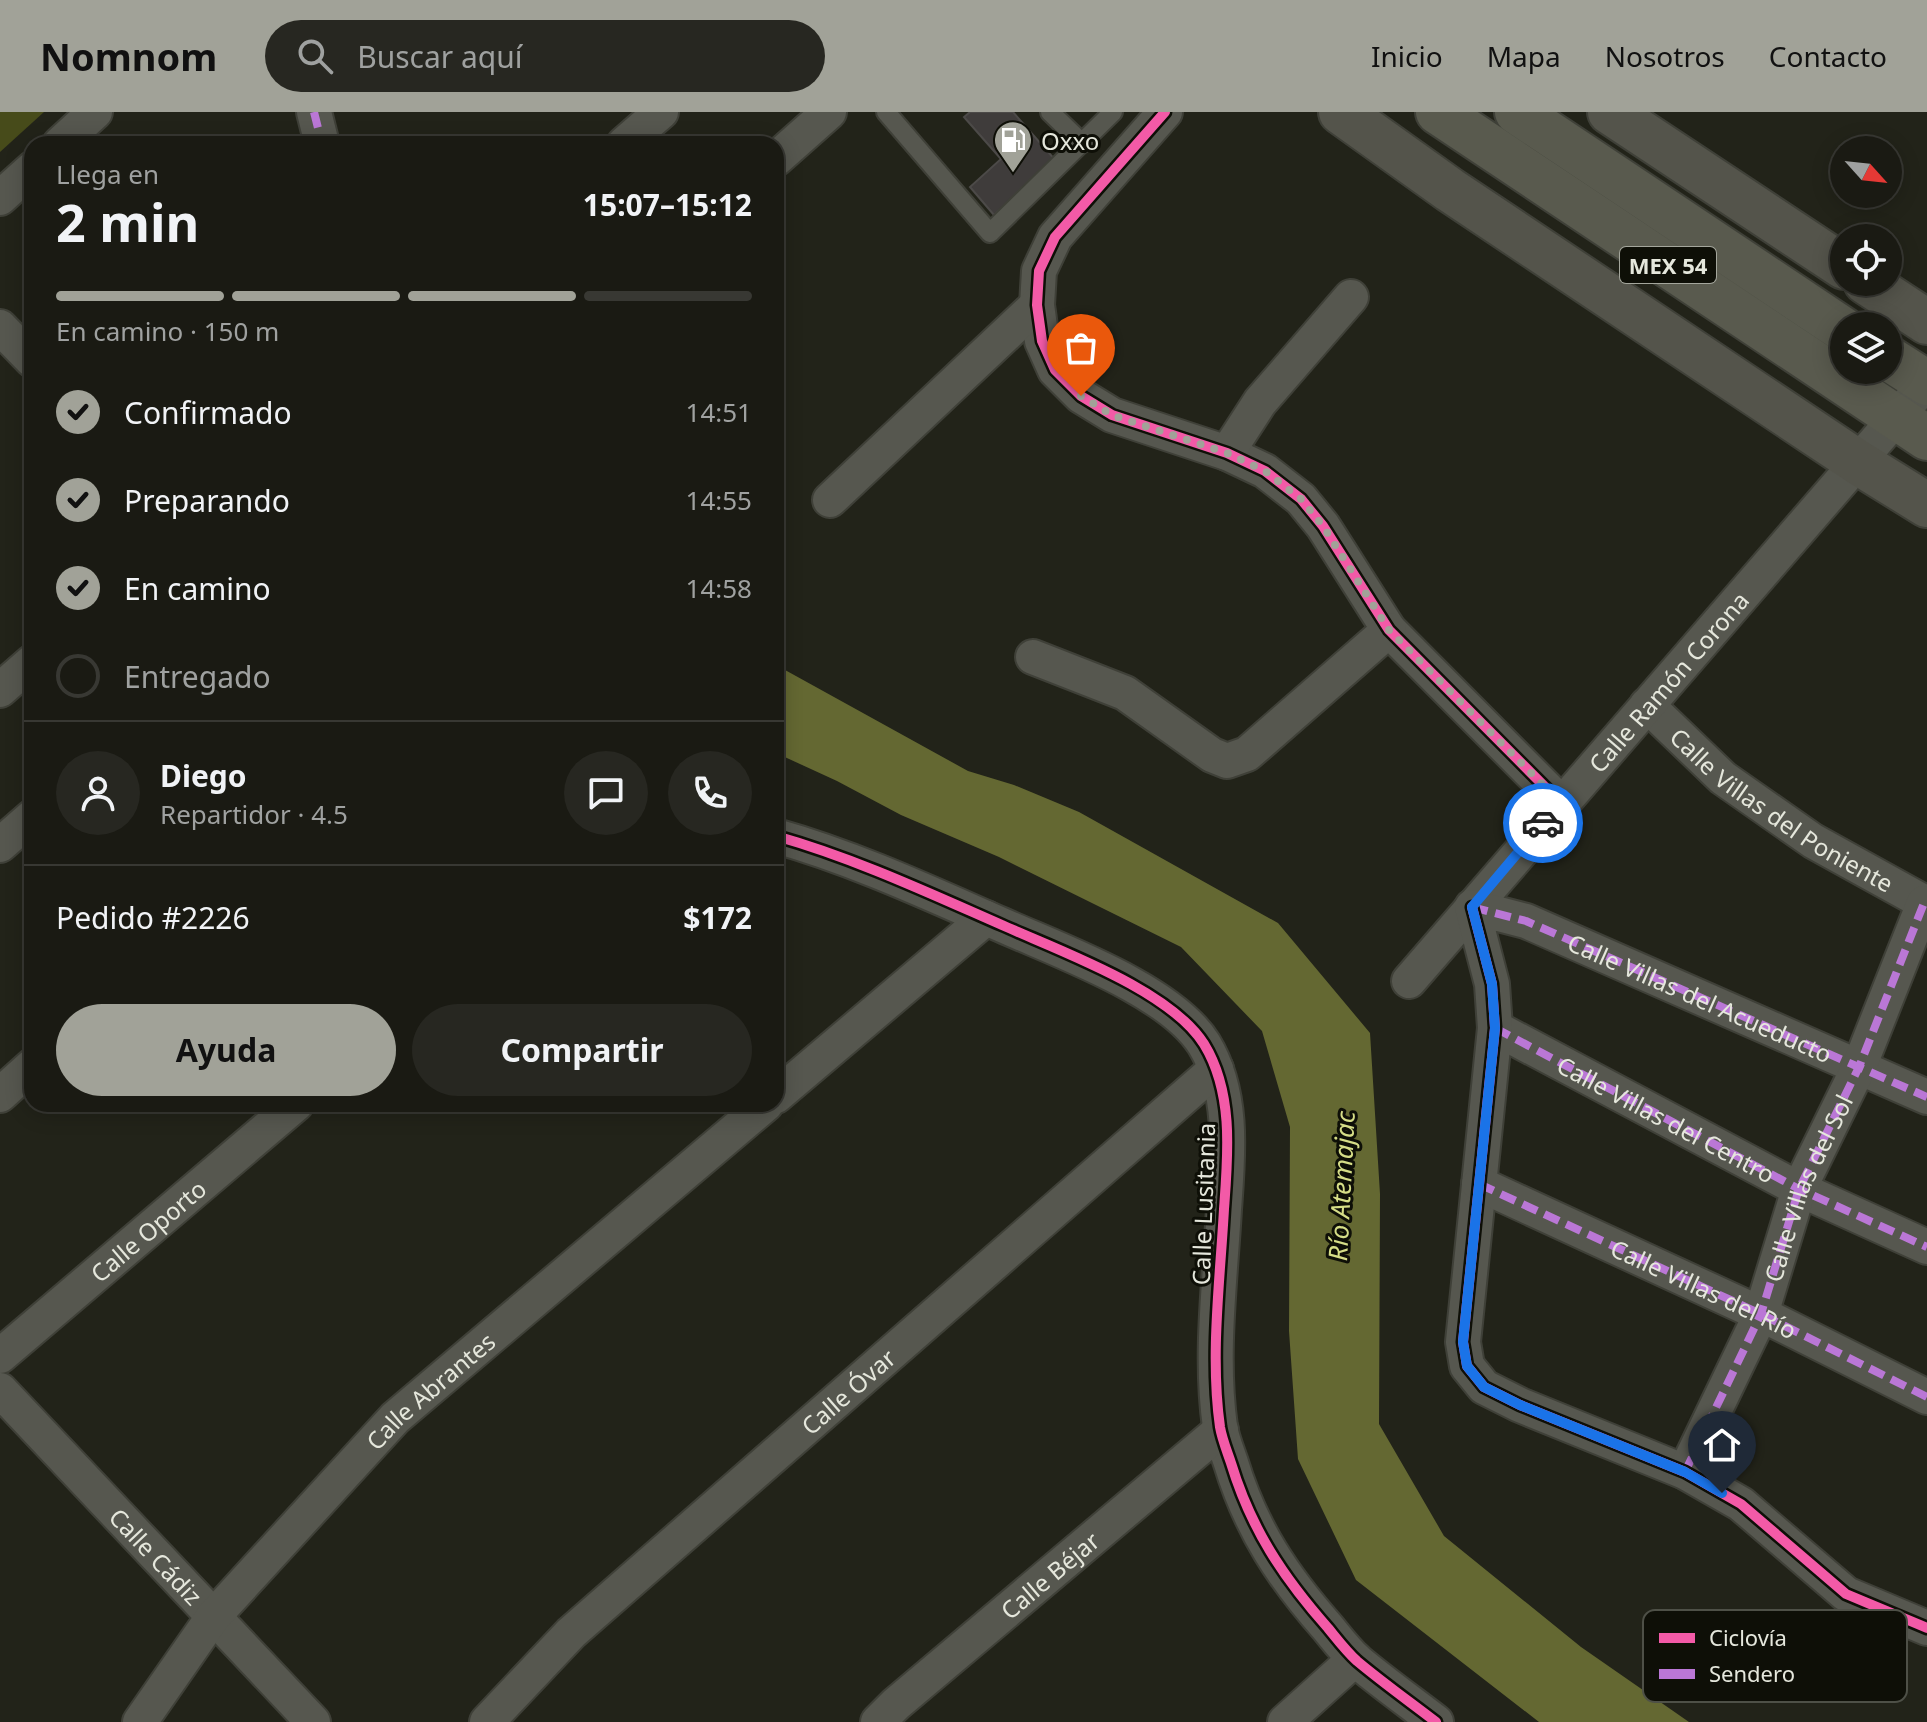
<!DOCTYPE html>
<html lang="es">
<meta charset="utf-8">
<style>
body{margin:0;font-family:"Noto Sans",sans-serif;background:#272721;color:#f1f3f6;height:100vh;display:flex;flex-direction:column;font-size:30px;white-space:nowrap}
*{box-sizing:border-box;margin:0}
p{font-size:26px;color:#9fa1a0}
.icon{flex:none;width:44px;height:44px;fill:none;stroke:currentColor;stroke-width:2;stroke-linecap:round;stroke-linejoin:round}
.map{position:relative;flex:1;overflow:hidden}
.side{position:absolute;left:24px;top:24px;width:760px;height:976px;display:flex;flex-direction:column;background:#1a1a13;border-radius:24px;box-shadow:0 4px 20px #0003,0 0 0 2px #383833}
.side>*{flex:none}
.needle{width:52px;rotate:117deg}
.controls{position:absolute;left:1830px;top:24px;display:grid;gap:16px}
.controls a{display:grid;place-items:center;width:72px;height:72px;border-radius:50%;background:#1a1a13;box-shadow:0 4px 20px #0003,0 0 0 2px #383833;font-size:40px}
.pin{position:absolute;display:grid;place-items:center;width:68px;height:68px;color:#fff;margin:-82px -34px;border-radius:50% 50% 50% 0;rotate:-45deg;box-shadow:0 0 8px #0007}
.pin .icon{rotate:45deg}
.courier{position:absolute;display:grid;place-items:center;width:80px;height:80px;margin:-40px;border:6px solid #1a73e8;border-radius:50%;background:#fff;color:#222;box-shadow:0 2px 10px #0007}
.headline em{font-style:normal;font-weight:700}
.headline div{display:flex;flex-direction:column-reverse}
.headline{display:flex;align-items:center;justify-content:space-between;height:136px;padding:0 32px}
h1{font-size:52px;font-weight:700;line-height:60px}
.bar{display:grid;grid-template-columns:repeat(4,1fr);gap:12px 8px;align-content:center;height:96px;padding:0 32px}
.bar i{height:10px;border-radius:6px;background:#383833}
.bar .current{background:#a1a298}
.bar p{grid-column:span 4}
.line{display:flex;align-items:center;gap:20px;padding:0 32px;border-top:2px solid #383833}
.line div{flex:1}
.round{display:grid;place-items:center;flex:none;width:84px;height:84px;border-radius:42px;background:#272721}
ol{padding:0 32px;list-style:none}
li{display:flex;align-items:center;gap:24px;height:88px}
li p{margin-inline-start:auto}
li .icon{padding:8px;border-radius:50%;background:#a1a298;color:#111;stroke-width:4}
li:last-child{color:#9fa1a0}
li i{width:44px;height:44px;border:4px solid #383833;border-radius:50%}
.action{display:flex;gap:16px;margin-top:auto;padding:16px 32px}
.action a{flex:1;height:92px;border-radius:48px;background:#a1a298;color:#111;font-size:32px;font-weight:700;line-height:92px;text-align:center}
.action a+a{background:#272721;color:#f1f3f6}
header{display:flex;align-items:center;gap:48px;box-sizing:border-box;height:112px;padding:0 40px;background:#a1a298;color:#111}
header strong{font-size:38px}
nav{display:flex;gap:44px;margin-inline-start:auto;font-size:28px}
.search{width:560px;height:72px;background:#272721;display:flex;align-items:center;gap:20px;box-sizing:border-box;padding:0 28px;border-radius:44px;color:#9fa1a0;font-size:30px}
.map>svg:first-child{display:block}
</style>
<header>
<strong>Nomnom</strong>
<div class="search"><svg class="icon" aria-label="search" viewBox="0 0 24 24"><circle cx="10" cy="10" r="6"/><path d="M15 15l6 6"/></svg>Buscar aquí</div>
<nav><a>Inicio</a><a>Mapa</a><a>Nosotros</a><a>Contacto</a></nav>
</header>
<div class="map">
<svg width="1927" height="1610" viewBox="0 0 1927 1610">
<rect width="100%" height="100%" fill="#222319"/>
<path fill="#474b1a" d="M0,0H44L0,40Z"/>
<path fill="#646832" d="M776,553L968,659L1014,673L1079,700L1278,811L1370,921L1380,1082L1379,1312L1444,1424L1581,1535L1689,1610H1539L1356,1468L1298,1347L1289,1219L1290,1015L1262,919L1181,835L999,745L901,703L837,669L776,641Z"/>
<path fill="#3f3c3b" stroke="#4c4a48" stroke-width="2" d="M970,0H1013L1056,49L994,103L970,75L1001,47L964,5Z"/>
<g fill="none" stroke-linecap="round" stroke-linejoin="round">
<defs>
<g id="lane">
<path d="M886,0L990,121L1113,0"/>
<path d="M1050,0L1082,31"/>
</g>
<g id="street">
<path d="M314,0L322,32"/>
<path d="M1165,0L1055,125L1039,159L1037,193L1042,229L1055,258L1081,284L1112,303L1227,341L1265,359L1301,387L1323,414L1389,518L1561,691"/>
<path d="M60,32L95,0"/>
<path d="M624,32L661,0"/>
<path d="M776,47L829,0"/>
<path d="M0,86L32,57"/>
<path d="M0,215L32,248"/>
<path d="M1227,341L1260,290L1351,185"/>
<path d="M830,388L1037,193"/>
<path d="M1033,545L1125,581L1212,643L1227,649L1247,642L1389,518"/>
<path d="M0,578L32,550"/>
<path id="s1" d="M1647,593L1723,666L1813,729L1927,792"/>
<path d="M776,724C854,746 929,781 1002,813C1060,839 1170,878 1204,932C1234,981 1228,1043 1224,1097C1220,1169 1210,1244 1220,1315C1222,1327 1227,1339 1231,1351C1251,1417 1283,1465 1328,1516C1337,1527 1346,1539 1357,1549C1382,1570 1410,1590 1436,1610"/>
<path d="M0,733L32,705"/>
<path id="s2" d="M1409,869L1927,270"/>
<path d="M1495,916L1799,1077L1927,1135"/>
<path d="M0,983L32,954"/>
<path d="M776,984L986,806"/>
<path d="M1927,985L1526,809L1472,795L1492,872L1495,916L1463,1230L1467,1254L1484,1275L1520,1293L1685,1360L1741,1392L1846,1482L1927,1516"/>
<path id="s3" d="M1479,1072L1761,1202L1927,1285"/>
<path id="s4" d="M0,1244L296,992"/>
<path id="s5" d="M0,1278L313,1610"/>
<path id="s6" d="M1685,1360L1761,1202L1799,1077L1859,955L1924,791"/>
<path id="s7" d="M140,1610L213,1505L395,1306L766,992"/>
<path id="s8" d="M487,1610L571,1521L1216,957"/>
<path id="s9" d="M878,1610L896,1592L1221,1318"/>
<path d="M1285,1610L1355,1547"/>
</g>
<g id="secondary">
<path d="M1341,0L1450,78L1859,351L1927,393"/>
<path d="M1610,0L1844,155"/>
<path d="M1866,170L1927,210"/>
</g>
<g id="primary">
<path d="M1438,0L1927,326"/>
<path d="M1517,0L1844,218"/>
<path d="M1888,246L1927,271"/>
</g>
</defs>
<use href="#lane" stroke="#3f4038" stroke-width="22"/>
<use href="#street" stroke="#3f4038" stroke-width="38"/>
<use href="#secondary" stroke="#3f4038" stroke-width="48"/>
<use href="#primary" stroke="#3f4038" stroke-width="48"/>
<use href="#lane" stroke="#56574f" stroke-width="18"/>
<use href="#street" stroke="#56574f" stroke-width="34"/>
<use href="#secondary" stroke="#54544b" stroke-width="44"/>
<use href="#primary" stroke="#595a4e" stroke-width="44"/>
<g stroke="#ba77d6" stroke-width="8" stroke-dasharray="16 8" stroke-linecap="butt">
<path d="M314,0L322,32"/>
<path id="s10" d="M1472,795L1526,809L1927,985"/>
<path id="s11" d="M1495,916L1799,1077L1927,1135"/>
<path d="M1479,1072L1761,1202L1927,1285"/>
<path d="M1685,1360L1761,1202L1799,1077L1859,955L1924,791"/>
</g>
<defs>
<g id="cycleway">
<path d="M1165,0L1055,125L1039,159L1037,193L1042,229L1055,258L1081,284L1112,303L1227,341L1265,359L1301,387L1323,414L1389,518L1561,691"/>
<path d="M776,724C854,746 929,781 1002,813C1060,839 1170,878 1204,932C1234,981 1228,1043 1224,1097C1220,1169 1210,1244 1220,1315C1222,1327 1227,1339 1231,1351C1251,1417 1283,1465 1328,1516C1337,1527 1346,1539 1357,1549C1382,1570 1410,1590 1436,1610"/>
<path d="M1472,795L1492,872L1495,916L1463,1230L1467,1254L1484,1275L1520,1293L1685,1360L1741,1392L1846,1482L1927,1516"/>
</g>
</defs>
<use href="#cycleway" stroke="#0e0f07" stroke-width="15"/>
<use href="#cycleway" stroke="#f35aa7" stroke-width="10"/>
</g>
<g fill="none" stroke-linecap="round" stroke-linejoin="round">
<path stroke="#a1a298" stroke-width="8" stroke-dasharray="0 14.4" d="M1081,284L1112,303L1227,341L1265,359L1301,387L1323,414L1389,518L1561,691L1543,711"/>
<path stroke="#1a73e8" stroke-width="10" d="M1543,711L1472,795L1492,872L1495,916L1463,1230L1467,1254L1484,1275L1520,1293L1685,1360L1722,1381"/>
</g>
<defs>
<symbol id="fuel-pin" viewBox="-11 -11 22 30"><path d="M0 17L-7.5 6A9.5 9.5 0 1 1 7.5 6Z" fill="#a1a298" stroke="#0e0f07"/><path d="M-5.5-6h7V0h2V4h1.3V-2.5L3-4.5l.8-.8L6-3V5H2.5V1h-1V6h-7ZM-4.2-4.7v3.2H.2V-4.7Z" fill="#fff"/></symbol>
</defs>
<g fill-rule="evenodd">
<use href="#fuel-pin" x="991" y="6" width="44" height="60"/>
</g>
<g text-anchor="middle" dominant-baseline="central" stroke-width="6" stroke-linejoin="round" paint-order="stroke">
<rect fill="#0e0f07" stroke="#a4a69c" stroke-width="2" x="1620" y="135" width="96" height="36" rx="6"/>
<g font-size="22" font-weight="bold" fill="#e5e7dc">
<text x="1668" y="153">MEX 54</text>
</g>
<g font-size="24" fill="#e5e7dc" stroke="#0e0f07" text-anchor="start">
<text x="1041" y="28">Oxxo</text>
</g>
<g font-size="24" fill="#e5e7dc" stroke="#0e0f07">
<text stroke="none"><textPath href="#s2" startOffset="396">Calle Ramón Corona</textPath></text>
<text stroke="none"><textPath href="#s1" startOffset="172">Calle Villas del Poniente</textPath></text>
<text stroke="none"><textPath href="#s10" startOffset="246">Calle Villas del Acueducto</textPath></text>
<text stroke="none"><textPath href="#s11" startOffset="194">Calle Villas del Centro</textPath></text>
<text stroke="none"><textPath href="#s6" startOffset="310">Calle Villas del Sol</textPath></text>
<text transform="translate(1203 1092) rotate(-88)">Calle Lusitania</text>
<text stroke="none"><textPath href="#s4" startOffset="194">Calle Oporto</textPath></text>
<text stroke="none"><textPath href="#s3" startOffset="248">Calle Villas del Río</textPath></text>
<text stroke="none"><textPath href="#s7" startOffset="442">Calle Abrantes</textPath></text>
<text stroke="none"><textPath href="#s8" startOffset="490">Calle Óvar</textPath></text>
<text stroke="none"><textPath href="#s5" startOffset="228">Calle Cádiz</textPath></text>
<text stroke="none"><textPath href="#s9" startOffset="226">Calle Béjar</textPath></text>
</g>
<g font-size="26" font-style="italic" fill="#d6de87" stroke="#0e0f07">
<text transform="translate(1341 1074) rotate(-87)">Río Atemajac</text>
</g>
</g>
<rect x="1643" y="1498" width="264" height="92" rx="12" fill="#0e0f07" stroke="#4e5047" stroke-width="2"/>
<rect x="1659" y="1521" width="36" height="10" fill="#f35aa7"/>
<rect x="1659" y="1557" width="36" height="10" fill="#ba77d6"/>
<g font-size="22" fill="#e5e7dc">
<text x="1709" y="1534">Ciclovía</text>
<text x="1709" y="1570">Sendero</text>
</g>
</svg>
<div class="controls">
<a><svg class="needle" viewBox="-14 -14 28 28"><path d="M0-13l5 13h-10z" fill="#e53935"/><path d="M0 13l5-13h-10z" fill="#9fa1a0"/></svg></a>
<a><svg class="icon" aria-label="locate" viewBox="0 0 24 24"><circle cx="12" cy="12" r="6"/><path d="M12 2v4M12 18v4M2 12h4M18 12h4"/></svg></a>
<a><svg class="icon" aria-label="layers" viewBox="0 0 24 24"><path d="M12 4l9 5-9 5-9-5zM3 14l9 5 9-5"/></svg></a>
</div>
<div class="pin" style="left:1081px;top:284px;background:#ea580c"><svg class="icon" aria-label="bag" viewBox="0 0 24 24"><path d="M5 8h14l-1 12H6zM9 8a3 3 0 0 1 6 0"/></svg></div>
<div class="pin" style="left:1722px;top:1381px;background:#1f2937"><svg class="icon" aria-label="home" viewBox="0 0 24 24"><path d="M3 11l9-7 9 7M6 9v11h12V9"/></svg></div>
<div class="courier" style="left:1543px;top:711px"><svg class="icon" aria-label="car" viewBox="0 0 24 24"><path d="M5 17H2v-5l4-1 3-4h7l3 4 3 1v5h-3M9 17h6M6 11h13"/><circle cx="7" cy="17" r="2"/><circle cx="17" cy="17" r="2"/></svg></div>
<section class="side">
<div class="headline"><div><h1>2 min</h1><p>Llega en</p></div><em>15:07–15:12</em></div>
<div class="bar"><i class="current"></i><i class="current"></i><i class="current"></i><i></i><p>En camino · 150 m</p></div>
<ol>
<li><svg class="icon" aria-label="check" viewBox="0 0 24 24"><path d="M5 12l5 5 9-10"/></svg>Confirmado<p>14:51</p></li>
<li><svg class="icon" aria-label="check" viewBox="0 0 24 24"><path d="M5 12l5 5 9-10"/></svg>Preparando<p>14:55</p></li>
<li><svg class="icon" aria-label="check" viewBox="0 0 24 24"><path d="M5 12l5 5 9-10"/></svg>En camino<p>14:58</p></li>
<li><i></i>Entregado</li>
</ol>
<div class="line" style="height:144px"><a class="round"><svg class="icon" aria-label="person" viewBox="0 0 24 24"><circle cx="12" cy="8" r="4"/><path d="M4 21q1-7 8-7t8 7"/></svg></a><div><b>Diego</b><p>Repartidor · 4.5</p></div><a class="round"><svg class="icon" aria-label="chat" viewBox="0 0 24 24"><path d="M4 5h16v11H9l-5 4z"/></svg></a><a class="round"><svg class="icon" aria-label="phone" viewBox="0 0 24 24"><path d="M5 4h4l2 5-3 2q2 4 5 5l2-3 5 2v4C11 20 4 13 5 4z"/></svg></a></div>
<div class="line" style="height:104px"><div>Pedido #2226</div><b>$172</b></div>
<div class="action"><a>Ayuda</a><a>Compartir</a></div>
</section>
</div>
